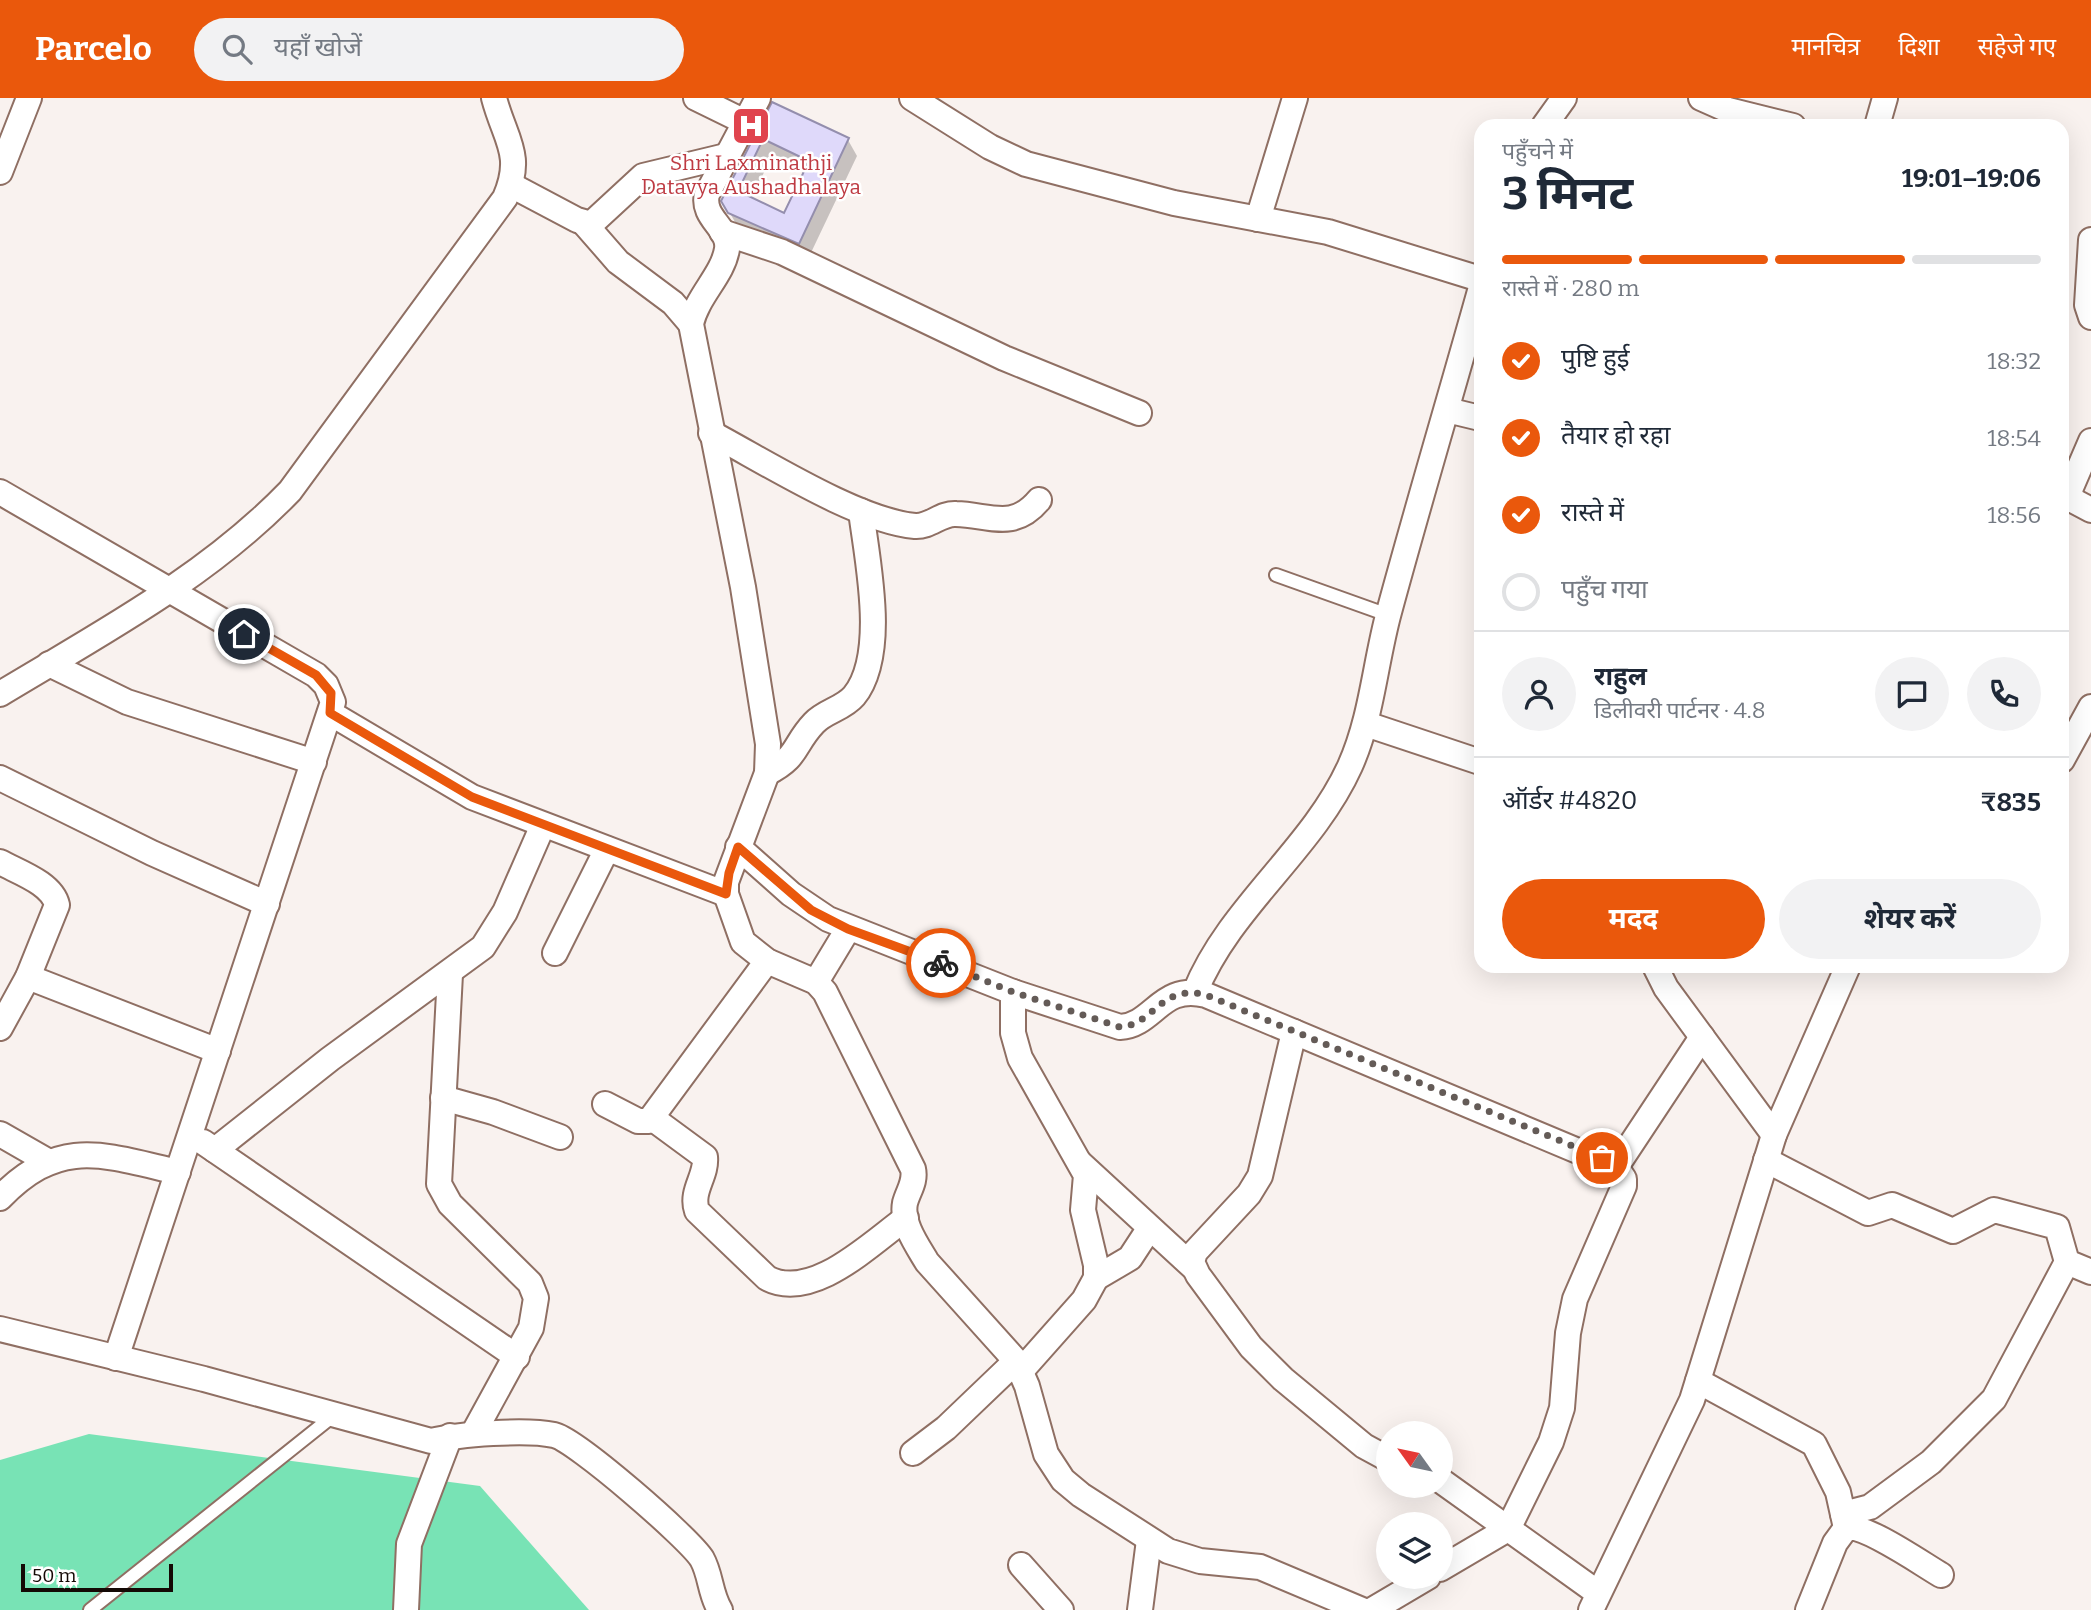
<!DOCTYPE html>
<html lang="hi">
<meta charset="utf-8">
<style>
body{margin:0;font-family:Bitter,"Noto Sans Devanagari",serif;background:#f2f2f3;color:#1f2937;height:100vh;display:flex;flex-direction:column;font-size:26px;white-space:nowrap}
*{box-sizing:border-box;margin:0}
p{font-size:23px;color:#747a83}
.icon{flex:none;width:38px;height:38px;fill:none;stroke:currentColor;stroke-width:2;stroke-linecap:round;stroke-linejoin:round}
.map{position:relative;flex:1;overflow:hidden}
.side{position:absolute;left:1474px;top:21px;width:595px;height:854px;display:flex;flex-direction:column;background:#fff;border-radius:21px;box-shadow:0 7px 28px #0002}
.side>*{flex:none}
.needle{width:46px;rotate:303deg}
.controls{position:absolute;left:1376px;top:1323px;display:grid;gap:14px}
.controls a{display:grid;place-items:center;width:77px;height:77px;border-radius:50%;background:#fff;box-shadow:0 7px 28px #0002;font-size:35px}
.scale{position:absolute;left:21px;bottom:18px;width:152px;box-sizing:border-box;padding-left:7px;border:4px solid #140905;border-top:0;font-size:19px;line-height:24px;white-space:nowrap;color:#140905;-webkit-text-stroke:5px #fff;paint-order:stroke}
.pin{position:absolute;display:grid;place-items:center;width:60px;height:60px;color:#fff;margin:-30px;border:4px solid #fff;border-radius:50%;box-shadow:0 2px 7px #0007}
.courier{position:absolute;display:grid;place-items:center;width:70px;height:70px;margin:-35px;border:5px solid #ea580c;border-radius:50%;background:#fff;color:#222;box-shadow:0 2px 9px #0007}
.summary em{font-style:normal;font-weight:700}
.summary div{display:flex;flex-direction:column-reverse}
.summary{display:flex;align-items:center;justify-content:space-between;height:119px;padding:0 28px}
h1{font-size:46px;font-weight:700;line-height:52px}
.bar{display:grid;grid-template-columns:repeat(4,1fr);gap:10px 7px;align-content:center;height:84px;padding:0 28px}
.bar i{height:9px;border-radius:5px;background:#e0e1e3}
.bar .on{background:#ea580c}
.bar p{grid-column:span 4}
.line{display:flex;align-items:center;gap:18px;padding:0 28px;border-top:2px solid #e0e1e3}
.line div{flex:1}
.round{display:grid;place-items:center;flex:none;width:74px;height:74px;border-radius:37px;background:#f2f2f3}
ol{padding:0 28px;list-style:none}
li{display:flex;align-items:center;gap:21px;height:77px}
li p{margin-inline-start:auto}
li .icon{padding:7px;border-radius:50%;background:#ea580c;color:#fff;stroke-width:4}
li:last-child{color:#747a83}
li i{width:38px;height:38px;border:4px solid #e0e1e3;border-radius:50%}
.button{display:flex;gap:14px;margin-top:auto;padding:14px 28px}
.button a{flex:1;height:80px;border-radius:42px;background:#ea580c;color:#fff;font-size:28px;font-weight:700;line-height:80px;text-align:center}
.button a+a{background:#f2f2f3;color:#1f2937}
header{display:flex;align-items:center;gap:42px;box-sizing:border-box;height:98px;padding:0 35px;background:#ea580c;color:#fff}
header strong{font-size:33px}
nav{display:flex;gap:38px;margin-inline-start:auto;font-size:24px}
.search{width:490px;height:63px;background:#f2f2f3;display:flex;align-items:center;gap:18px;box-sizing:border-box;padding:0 24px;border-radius:38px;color:#747a83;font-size:26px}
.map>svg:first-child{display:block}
</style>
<header>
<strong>Parcelo</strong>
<div class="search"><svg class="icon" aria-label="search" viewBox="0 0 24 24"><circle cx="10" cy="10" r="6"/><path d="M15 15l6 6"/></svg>यहाँ खोजें</div>
<nav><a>मानचित्र</a><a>दिशा</a><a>सहेजे गए</a></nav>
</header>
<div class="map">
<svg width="2091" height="1512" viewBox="0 0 2091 1512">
<rect width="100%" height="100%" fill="#f9f2ef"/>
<path fill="#78e3b5" d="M89,1336L480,1388L589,1512H0V1362Z"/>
<path fill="#0003" fill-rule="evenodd" d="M773,6L848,42L857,58L808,161L739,131L723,103ZM773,56L806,72L785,117L751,101Z"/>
<path fill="#dfd9fa" stroke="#948ead" stroke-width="2" fill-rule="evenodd" d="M772,4L849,40L799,146L728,115L721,103ZM763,41L809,63L784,115L738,93Z"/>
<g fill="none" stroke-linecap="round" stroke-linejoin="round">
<defs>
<g id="service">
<path d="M1276,477L1388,517"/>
<path d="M90,1512L333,1318"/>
</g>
<g id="minor">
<path d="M696,0L745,24"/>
<path d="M758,0L707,96C701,120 730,130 727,151C723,177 697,198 691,226L743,489L768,646L767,675L726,784V796L743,844L767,863L816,884L825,894L913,1071C916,1084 908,1093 905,1105C901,1125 917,1147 927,1164L1016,1263L1027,1288L1046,1356L1063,1382L1081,1397L1168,1453L1200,1463L1260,1469L1362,1512"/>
<path d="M912,0L990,49L1026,66L1174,105L1328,134L1480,181"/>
<path d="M1701,0L1728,12L1793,28"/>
<path d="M1544,28L1564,0"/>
<path d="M1877,28L1885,0"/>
<path d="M0,74L29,0"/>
<path d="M511,87L577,122L591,126L643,78L726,58"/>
<path d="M1258,121L1295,0"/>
<path d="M584,125L618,164L673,205L691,226"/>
<path d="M722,134L782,154L1004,260L1139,315"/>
<path d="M2091,142L2087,207L2091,219"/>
<path d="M1447,312L1480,320"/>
<path d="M711,335C764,363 858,423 915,428C930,429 941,415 956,416C990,417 1013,433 1039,402"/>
<path d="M2091,343L2069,394L2074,403L2091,412"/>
<path d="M0,394L316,577L326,587L333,604L116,1260"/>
<path d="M49,566L127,604L314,664"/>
<path d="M0,596C101,535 207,479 290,393L505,100C524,56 505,42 494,0"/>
<path d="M330,615L472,699L726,796"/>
<path d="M1366,626L1480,664"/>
<path d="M2062,662L2091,609"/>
<path d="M767,675C799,659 793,647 814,625C825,613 843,611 854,598C888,556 867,462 861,413"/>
<path d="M0,680L152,755L267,806"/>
<path d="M738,749L791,796L828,821L1013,894L1120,929C1154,927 1161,885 1206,897L1616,1069L1624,1081V1088L1575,1201L1568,1235L1562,1310L1551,1344L1508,1431L1440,1471"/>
<path d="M0,764C18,774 52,785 57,807L28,879L0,930"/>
<path d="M555,855L607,751"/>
<path d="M1655,868L1666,890L1774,1037"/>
<path d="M450,876L439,1086L450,1106L530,1185L536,1200L531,1230L473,1336"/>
<path d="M28,879L218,953"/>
<path d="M816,884L848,831"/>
<path d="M1013,894V935L1020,960L1086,1077L1083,1112L1096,1167V1180L1084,1202L1021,1273"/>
<path d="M1195,894C1230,808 1312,752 1350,668C1372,619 1375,565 1389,514C1418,407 1450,300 1480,193"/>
<path d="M1294,934L1260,1078L1249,1096L1195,1154L1192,1164L1198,1177L1251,1249L1283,1281L1364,1348L1388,1361"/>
<path d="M443,1000L493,1014L560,1039"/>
<path d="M605,1006L638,1023H649L767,863"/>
<path d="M652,1020L705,1059C707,1078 690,1093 697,1113L767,1180C812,1204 870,1146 906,1120"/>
<path d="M0,1036L49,1064"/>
<path d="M203,1044L517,1259"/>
<path d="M215,1052L330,961L483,849L505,814L543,727"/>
<path d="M1766,1062L1868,1115L1892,1107L1953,1133L1994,1112L2057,1129L2067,1164L2091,1174"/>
<path d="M1080,1065L1193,1169"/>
<path d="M1616,1069L1702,939"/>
<path d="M0,1100C60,1038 103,1057 178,1074"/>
<path d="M1096,1180L1130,1160L1149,1131"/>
<path d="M0,1231L204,1281L431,1343C460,1336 525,1331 554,1337C575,1341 690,1441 702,1461C711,1477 710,1496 720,1512"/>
<path d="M1698,1283L1814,1346L1838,1394L1846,1430"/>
<path d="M913,1355L946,1330L1016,1263"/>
<path d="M1440,1382L1598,1495"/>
<path d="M1843,1416L1870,1409L1931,1364L1994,1301L2067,1164"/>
<path d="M1021,1467L1061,1512"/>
<path d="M406,1512L409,1446L450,1338"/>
<path d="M1140,1512L1149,1442"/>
<path d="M1372,1512L1428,1479"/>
<path d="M1591,1512L1692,1302L1774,1037L1848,868"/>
<path d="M1808,1512L1835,1445L1846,1430C1865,1426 1922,1466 1941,1477"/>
</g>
</defs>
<use href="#service" stroke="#8f6f63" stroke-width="16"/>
<use href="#minor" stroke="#8f6f63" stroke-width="28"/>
<use href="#service" stroke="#fff" stroke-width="12"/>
<use href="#minor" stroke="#fff" stroke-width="24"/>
</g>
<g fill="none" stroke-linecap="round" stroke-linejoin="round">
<path stroke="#645b57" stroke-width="7" stroke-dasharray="0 12.6" d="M941,865L1013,894L1120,929C1154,927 1161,885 1206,897L1602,1060"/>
<path stroke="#ea580c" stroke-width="9" d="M244,536L316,577L331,595L330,615L472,699L726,796L729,775L738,749L811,812L848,831L941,865"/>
</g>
<defs>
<symbol id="hospital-square" viewBox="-11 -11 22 22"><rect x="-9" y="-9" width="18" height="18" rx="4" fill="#e0444e" stroke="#fff"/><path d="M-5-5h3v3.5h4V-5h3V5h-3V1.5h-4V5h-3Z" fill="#fff"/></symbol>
</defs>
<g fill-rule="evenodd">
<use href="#hospital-square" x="729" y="6" width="44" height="44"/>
</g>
<g text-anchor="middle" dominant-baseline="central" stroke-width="5" stroke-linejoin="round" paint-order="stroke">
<g font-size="21" fill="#be3a42" stroke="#fff">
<text x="751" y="65">Shri Laxminathji<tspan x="751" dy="24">Datavya Aushadhalaya</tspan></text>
</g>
</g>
</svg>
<div class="controls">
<a><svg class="needle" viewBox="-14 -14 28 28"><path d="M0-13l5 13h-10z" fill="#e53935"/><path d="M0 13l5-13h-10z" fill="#747a83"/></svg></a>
<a><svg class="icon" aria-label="layers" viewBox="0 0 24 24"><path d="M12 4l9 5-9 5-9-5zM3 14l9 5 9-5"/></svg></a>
</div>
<div class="scale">50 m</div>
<div class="pin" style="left:1602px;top:1060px;background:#ea580c"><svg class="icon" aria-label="bag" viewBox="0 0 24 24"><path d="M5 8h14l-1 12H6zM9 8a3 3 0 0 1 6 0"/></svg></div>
<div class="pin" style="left:244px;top:536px;background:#1f2937"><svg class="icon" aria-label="home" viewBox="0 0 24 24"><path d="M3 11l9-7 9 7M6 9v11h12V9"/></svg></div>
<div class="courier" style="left:941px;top:865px"><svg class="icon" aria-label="bike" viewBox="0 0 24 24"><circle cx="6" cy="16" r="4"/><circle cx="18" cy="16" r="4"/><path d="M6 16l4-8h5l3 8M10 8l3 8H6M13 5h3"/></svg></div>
<section class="side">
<div class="summary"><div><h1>3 मिनट</h1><p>पहुँचने में</p></div><em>19:01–19:06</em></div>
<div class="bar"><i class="on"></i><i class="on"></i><i class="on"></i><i></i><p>रास्ते में · 280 m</p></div>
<ol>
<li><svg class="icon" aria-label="check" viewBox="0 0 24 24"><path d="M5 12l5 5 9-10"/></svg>पुष्टि हुई<p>18:32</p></li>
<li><svg class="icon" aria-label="check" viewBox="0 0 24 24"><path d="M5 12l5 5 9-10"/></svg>तैयार हो रहा<p>18:54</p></li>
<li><svg class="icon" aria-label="check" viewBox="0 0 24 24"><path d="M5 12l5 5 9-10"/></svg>रास्ते में<p>18:56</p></li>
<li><i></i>पहुँच गया</li>
</ol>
<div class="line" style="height:126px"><a class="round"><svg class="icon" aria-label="person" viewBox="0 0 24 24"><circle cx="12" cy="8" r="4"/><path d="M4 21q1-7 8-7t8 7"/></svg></a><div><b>राहुल</b><p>डिलीवरी पार्टनर · 4.8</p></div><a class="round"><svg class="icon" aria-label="chat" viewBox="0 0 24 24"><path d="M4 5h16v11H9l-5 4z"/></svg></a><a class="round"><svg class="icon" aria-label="phone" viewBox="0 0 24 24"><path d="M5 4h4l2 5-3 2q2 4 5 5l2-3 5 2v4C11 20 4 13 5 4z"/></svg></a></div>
<div class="line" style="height:91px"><div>ऑर्डर #4820</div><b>₹835</b></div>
<div class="button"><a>मदद</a><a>शेयर करें</a></div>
</section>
</div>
